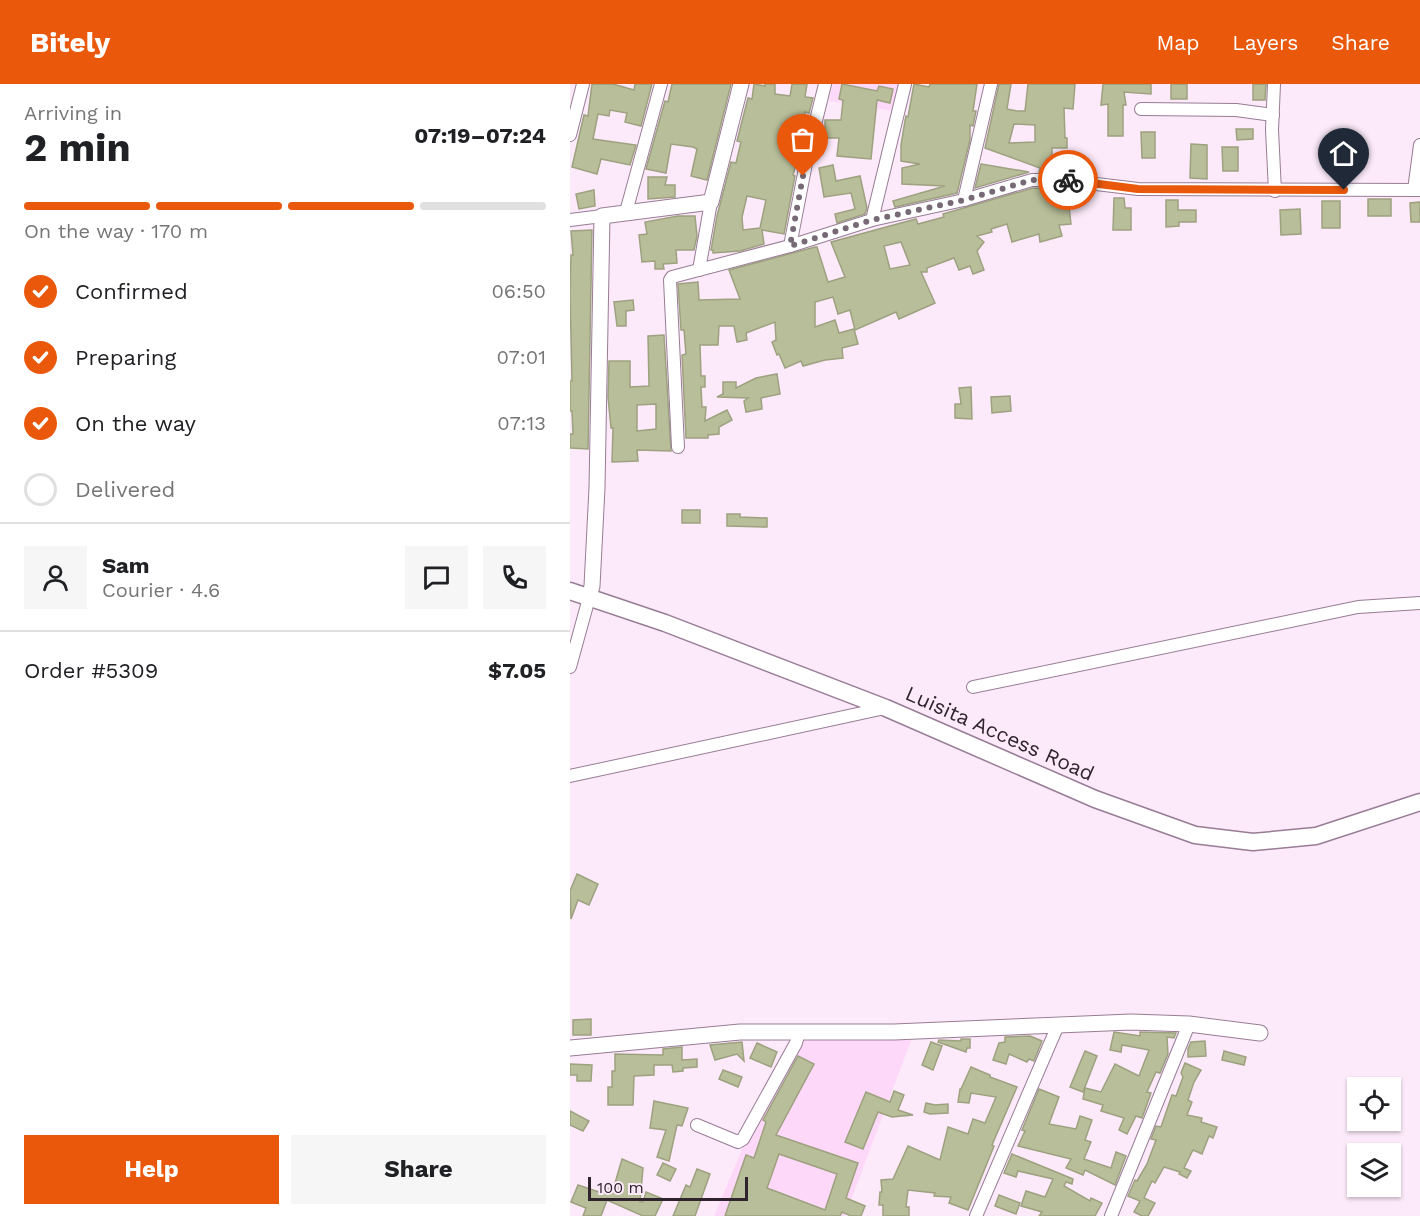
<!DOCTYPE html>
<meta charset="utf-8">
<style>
body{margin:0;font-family:"Work Sans",sans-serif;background:#f6f6f6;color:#202124;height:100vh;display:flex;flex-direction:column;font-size:22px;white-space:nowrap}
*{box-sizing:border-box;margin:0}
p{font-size:20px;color:#757577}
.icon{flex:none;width:33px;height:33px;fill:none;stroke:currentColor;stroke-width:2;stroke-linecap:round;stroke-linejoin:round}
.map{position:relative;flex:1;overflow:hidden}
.side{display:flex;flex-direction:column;background:#fff;width:570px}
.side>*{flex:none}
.buttons{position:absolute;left:777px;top:993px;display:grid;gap:12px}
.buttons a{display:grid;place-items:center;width:54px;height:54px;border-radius:0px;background:#fff;box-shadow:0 2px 4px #0004;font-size:30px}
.scale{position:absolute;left:18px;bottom:15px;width:160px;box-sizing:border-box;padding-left:6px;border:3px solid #2f242e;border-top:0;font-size:16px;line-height:21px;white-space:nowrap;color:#2f242e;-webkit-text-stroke:4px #fceafa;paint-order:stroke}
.pin{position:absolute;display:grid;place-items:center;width:51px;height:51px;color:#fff;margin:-62px -26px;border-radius:50% 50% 50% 0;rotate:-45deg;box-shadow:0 0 6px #0007}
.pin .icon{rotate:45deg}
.courier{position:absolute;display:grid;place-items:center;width:60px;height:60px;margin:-30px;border:4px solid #ea580c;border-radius:50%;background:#fff;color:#222;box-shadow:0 2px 8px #0007}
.overview em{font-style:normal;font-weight:700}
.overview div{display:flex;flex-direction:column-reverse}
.overview{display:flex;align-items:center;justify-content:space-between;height:102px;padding:0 24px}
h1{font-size:39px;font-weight:700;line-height:45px}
.bar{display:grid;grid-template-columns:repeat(4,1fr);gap:9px 6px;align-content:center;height:72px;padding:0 24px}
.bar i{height:8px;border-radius:4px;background:#e0e0e0}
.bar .current{background:#ea580c}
.bar p{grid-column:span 4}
.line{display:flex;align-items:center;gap:15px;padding:0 24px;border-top:2px solid #e0e0e0}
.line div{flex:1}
.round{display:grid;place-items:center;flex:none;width:63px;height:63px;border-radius:0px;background:#f6f6f6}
ol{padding:0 24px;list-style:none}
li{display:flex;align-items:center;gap:18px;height:66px}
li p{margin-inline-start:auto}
li .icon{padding:6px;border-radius:50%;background:#ea580c;color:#fff;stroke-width:4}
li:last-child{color:#757577}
li i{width:33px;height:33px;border:3px solid #e0e0e0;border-radius:50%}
.button{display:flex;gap:12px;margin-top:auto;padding:12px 24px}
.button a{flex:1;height:69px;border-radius:0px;background:#ea580c;color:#fff;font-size:24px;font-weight:700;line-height:69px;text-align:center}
.button a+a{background:#f6f6f6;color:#202124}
header{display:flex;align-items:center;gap:36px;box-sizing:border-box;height:84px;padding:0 30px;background:#ea580c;color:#fff}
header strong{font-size:28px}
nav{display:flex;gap:33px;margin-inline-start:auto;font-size:21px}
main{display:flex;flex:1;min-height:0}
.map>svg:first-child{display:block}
</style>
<header>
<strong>Bitely</strong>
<nav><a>Map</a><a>Layers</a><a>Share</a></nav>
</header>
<main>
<section class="side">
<div class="overview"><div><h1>2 min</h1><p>Arriving in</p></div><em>07:19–07:24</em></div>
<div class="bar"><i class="current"></i><i class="current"></i><i class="current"></i><i></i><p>On the way · 170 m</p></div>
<ol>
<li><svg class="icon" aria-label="check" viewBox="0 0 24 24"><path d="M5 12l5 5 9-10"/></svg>Confirmed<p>06:50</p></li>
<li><svg class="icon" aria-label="check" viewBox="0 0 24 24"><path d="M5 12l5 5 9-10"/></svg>Preparing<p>07:01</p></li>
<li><svg class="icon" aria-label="check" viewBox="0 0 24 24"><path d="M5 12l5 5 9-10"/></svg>On the way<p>07:13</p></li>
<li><i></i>Delivered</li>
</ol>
<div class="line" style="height:108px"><a class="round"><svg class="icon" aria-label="person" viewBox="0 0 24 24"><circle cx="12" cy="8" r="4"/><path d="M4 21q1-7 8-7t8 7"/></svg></a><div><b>Sam</b><p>Courier · 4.6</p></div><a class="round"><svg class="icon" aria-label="chat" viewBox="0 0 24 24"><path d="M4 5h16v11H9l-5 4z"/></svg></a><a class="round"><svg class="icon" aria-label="phone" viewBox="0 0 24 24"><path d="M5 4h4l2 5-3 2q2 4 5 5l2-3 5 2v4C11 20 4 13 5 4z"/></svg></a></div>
<div class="line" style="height:78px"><div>Order #5309</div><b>$7.05</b></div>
<div class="button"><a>Help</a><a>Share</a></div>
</section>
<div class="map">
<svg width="850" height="1132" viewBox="0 0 850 1132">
<rect width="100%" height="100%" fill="#fceafa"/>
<g fill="#fdd8f9">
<path d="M263,0H330L324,27L259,17Z"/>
<path d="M342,954L275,1132H144L173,1063L231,955Z"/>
</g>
<g fill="#b9be9a" stroke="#9da17f" stroke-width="1.5" fill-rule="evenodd">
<path d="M22,0H43L64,6L65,0H82L71,42L55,38L57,29L40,26L39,32L28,30L23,55L66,61L60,81L31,75L27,90L2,83L14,31L18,32Z"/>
<path d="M102,0H161L137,96L121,92L127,65L123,63L101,60L96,89L76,85L95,17L98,18Z"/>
<path d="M184,0L195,2V0H205V10L220,12L222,0H237L235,13L243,14L239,29L235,28L233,46H235L223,91L225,92L214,150L192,146L194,160L170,167L143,169V166H141L147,132L161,78L166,79L171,58L167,57L178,14L182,15ZM177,112L196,116L190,144L173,146L172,133Z"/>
<path d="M272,0L307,7L309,2L323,5L320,19L307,16L301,75L267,72L269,54H255V36H271L273,16L269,15Z"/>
<path d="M344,0L359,3L360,0H407L403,27H406L403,42L400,41V56L387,109L325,123L323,117L375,102L332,100V84L350,80L331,77V61L335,37L336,32L338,33Z"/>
<path d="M429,0H441L437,25L447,27H455L458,0H505L503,25L494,24L495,54H497V64H482V88H469L470,84L415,64ZM444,40L465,41V58L439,59Z"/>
<path d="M533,0H581V10L554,8L556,21H553V52H538V20L531,21Z"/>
<rect x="601" y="0" width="16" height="15"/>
<path d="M683,0H696L695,16H683Z"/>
<path d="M666,45H683V55L667,56Z"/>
<path d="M571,48H585V74H572Z"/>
<path d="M621,60L637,61V95L620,94Z"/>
<path d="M652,63H668V87H653Z"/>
<path d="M411,80L459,88L405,104Z"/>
<path d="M263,81L266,97L290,92L297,124L295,130L267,139L265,130L285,125L281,109L254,113L249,84Z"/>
<path d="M78,93H97L95,101H105V113L78,115Z"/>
<path d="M463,104L497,105L501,140L489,141L492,152L470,158L469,150L442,158L437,140L421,145L422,148L407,152L414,158L407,167L414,186L403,190L400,182L389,186L384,174L357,184V188H351L365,219L329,235L326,228L285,246L280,226L268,230L263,213L245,218V243L265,236L269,249L284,245L288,260L272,264L273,274L255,276L233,282L231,277L215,284L209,270L207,271L202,258L206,256L205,238L176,249L177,256L167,258L164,242H149L148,261H130L131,292H135V303H131L132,323H136L135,337L157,326L162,336L149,343V350L138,351V354H116L112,271L116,270L114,246H111L108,200L128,198L129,216L170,215L159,186L245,163H247L258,198L275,193L261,158L346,135L348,140L374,133L373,130ZM331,158L340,181L320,185L314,162Z"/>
<path d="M24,106L25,122L9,125L6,110Z"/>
<path d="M544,114H554L555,124H561V146H543Z"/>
<rect x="798" y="115" width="23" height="17"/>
<path d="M596,116H608V126H626V138H609V142L596,143Z"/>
<rect x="752" y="117" width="18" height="27"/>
<path d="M850,118V138H841L840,119Z"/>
<path d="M730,125L731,150L711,151L710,126Z"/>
<path d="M108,132H125L127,152L124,166H106L107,179L93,180L94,185H85V177L72,178L69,151L77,150L75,138Z"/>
<path d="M22,146L18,365L0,364V350H3L2,327H0V297H2L0,208L1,171H3L1,147Z"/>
<path d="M63,216L64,226L56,227V242H47L44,218Z"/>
<path d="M94,251L101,367L67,366L68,377L42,378L43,344H41L38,313L39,277H60V303L79,302L78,252ZM86,320V345L67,347V321Z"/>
<path d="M207,290L210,310L191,314L192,325L176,328L174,317L178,314L147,313L153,310V298H166V304L186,294Z"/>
<path d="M401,303L402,335L385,334V320H391L389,304Z"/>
<path d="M440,312L441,327L422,329L421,313Z"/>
<rect x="112" y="426" width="18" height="13"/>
<path d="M157,430H170V433L197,434V443L157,442Z"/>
<path d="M7,790L28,800L19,821L8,816L1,835L0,807Z"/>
<path d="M21,935V951H3V936Z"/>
<path d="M544,948L570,952V948L606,949L604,954L597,953L598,970L590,989L586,988L577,1008L581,1009L572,1034L566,1032L557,1050L549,1046L554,1034L531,1027L533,1021L513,1015L515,1004L531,1008L545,980L569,992L579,966L552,961L551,968L540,966Z"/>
<path d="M460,952L472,957L464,977L459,975L457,978L439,970L436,980L423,976L429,959L435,958V953Z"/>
<path d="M391,955H400V964H397L396,968L368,958L369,956L391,957Z"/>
<path d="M635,957L636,972L618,973V965L621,958Z"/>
<path d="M172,958L174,977L167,970L145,976L140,961Z"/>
<path d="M361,958L372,962L363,986L352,981Z"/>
<path d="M187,959L207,968L201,983L180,974Z"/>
<path d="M112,963V976L127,975V983L113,984V987L103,988L102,981H84V991L64,992L63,1021H38V1003H42V987H45V970L93,971V965Z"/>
<path d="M515,967L527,972L513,1008L500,1003Z"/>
<path d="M654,967L676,973L674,981L652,976Z"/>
<path d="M228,972L244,980L206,1051L288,1079L276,1114L295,1122L291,1132H281L272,1128L270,1132H155L176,1071L184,1074L196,1038L193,1036ZM209,1070L267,1090L255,1126L197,1104Z"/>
<path d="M615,979L631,986L624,998L618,1016L622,1018L617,1031L632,1034L631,1038L647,1043L643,1054L639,1052L632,1070L623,1066L614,1084L621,1087L617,1094L609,1090L610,1088L594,1083L585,1099L582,1097L574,1114L585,1119L578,1132H572L564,1128L570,1117L558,1112L565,1096L567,1097L577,1080L586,1056L581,1055L586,1042L591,1043L602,1011L606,1012L613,993L611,989Z"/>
<path d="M0,980L22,981L21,997H7V991H0Z"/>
<path d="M401,983L420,991V993L447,1003L422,1061L424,1062L398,1126L379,1119L381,1113L364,1112L365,1109L338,1106L336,1123H339V1132H313V1121H309L310,1108H312L311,1096L323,1095L338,1062L370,1076L378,1043L398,1050L403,1035L415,1039L426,1013L401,1009L399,1019L388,1018L390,1005H391Z"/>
<path d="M153,986L172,993L168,1003L149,995Z"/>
<path d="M469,1005L489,1013L479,1040L506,1045L510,1032L522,1036L515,1056L521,1058L514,1075L541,1084L546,1068L556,1072L545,1101L515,1086L513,1091L496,1084L501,1075L448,1062L455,1047L452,1046Z"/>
<path d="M324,1007L334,1011L328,1026L343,1031L322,1033L308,1028L293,1065L275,1058L296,1008L320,1018Z"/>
<path d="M84,1017L118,1024L112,1042L107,1041L99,1077L87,1073L96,1046L80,1044Z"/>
<path d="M356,1019L365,1021L378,1020V1029L360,1030L354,1028Z"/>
<path d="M0,1027L19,1037L13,1047L0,1041Z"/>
<path d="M442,1070L503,1095L502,1100L496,1098L494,1102L520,1117L521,1114L532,1119L525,1132H469L472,1128L451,1122L456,1107L475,1113L483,1095L448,1087L446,1093L434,1089Z"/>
<path d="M52,1075L73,1084L70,1118H73L76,1108L93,1115L85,1132H73L37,1116L31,1132H13L16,1124L1,1118L8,1101L29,1108L31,1102L43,1106Z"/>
<path d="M93,1079L106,1085L100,1097L87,1091Z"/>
<path d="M127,1085L140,1090L125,1132H103L116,1101L120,1103Z"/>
<path d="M429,1111L450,1119L446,1130L425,1122Z"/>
</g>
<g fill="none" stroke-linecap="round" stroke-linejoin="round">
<defs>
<g id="minor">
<path d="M704,0L702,46L705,107"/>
<path d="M571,25L666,26L703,31"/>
<path d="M0,51L13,0"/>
<path d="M844,106L850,61"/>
<path d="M394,116L421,0"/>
<path d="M56,128L91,0"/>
<path d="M0,136L32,132"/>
<path d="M302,136L335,0"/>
<path d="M220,162L238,69L255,0"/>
<path d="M129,186L141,118"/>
<path d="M108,363L100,196L102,193L220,162L302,136L394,116L462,96H493L568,105L850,106"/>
<path d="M0,583L19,514"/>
<path d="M403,603L788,523L850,519"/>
<path d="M0,692L315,624"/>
<path d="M127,1041L168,1058L173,1055L226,959L229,948"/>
<path d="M406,1132L488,941"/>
<path d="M541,1132L619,940"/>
</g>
<g id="tertiary">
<path d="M19,514L22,502L27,404L32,132L141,118L171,0"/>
<path d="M0,964L170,948H324L561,938L619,940L690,949"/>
</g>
<path id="secondary" d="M0,507L95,539L316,624L525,715L625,751L683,758L746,752L850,718"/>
</defs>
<use href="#minor" stroke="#987c95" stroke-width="14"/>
<use href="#tertiary" stroke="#987c95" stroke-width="17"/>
<use href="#secondary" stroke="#987c95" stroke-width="19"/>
<use href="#minor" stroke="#fff" stroke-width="12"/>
<use href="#tertiary" stroke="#fff" stroke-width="15"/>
<use href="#secondary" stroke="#fff" stroke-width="16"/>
</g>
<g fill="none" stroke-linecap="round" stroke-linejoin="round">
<path stroke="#776975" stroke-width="6" stroke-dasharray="0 10.8" d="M233,92L220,162L302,136L394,116L462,96H498"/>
<path stroke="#ea580c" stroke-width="8" d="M498,96L568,105L774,106"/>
</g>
<g text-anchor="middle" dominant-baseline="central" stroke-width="6" stroke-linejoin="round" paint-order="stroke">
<g font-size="21" fill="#2f242e" stroke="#fceafa">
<text transform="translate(430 649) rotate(24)">Luisita Access Road</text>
</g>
</g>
</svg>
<div class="buttons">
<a><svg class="icon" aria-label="locate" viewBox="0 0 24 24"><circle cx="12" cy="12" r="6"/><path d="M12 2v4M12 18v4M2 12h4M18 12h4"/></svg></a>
<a><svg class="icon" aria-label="layers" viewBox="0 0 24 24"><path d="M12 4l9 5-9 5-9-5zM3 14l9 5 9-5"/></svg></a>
</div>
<div class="scale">100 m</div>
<div class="pin" style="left:233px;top:92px;background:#ea580c"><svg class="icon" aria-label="bag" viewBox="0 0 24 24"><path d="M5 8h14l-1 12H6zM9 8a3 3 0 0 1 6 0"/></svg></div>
<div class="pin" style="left:774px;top:106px;background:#1f2937"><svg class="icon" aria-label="home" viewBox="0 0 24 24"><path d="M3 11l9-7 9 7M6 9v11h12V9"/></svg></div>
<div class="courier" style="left:498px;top:96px"><svg class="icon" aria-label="bike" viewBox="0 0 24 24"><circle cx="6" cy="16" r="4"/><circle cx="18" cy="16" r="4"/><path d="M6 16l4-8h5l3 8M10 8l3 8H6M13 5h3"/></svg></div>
</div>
</main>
